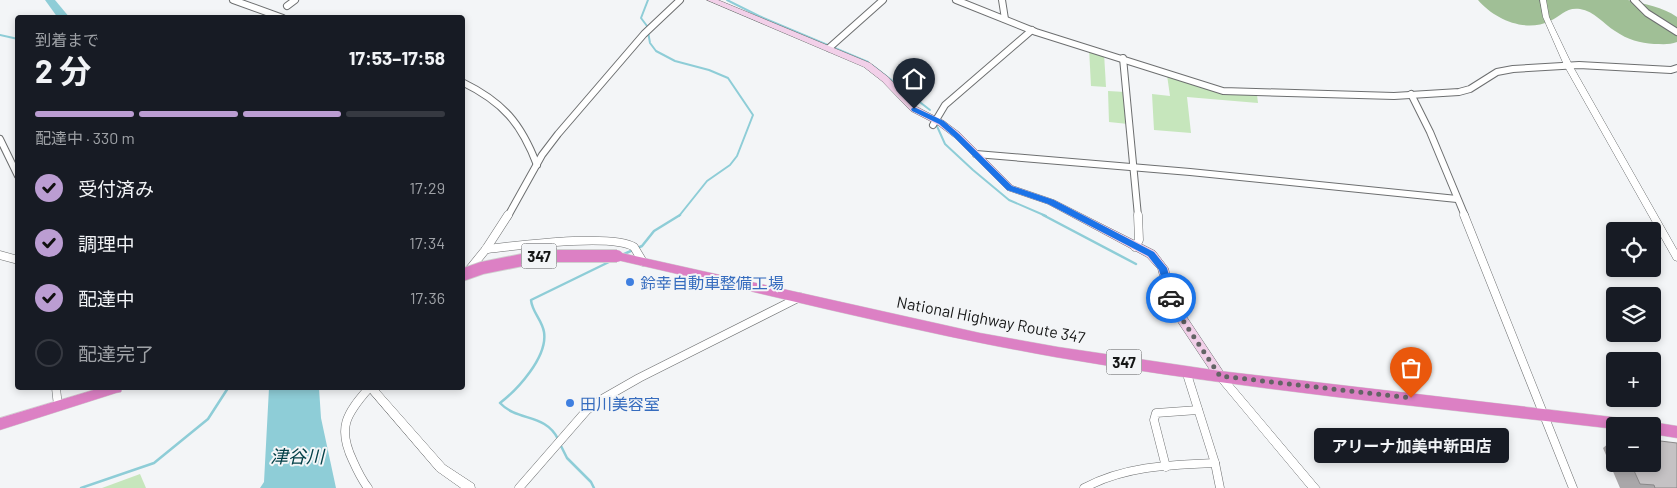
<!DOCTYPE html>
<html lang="ja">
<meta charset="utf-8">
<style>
body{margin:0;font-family:Barlow,"Noto Sans JP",sans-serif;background:#20242c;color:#f1f3f6;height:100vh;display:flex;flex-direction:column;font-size:19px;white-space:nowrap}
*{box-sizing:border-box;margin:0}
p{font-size:16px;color:#9ea1a6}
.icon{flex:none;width:28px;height:28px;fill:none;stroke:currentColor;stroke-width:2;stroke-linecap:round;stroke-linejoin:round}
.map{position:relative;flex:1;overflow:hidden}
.side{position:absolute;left:15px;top:15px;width:450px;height:375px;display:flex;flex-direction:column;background:#171b24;border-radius:5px;box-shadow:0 2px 8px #0003}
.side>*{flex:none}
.fabs{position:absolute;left:1606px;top:222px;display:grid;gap:10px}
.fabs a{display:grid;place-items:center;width:55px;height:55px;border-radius:5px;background:#171b24;box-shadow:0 2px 8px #0003;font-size:25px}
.pin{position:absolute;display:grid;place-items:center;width:42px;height:42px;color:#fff;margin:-51px -21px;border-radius:50% 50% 50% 0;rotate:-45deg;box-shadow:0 0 5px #0007}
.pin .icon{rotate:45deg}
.courier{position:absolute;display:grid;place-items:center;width:50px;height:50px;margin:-25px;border:4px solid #1a73e8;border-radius:50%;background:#fff;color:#222;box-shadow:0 1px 6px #0007}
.bubble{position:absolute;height:35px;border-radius:5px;background:#171b24;box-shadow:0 2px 8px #0003;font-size:16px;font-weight:700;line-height:35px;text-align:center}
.headline em{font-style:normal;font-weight:700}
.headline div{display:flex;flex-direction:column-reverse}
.headline{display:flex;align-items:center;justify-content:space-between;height:85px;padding:0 20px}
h1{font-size:32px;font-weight:700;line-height:38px}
.bar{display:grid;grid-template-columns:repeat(4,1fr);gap:8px 5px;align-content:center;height:60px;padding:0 20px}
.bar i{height:6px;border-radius:4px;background:#363941}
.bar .on{background:#bb9dd2}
.bar p{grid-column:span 4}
ol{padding:0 20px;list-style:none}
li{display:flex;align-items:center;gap:15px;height:55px}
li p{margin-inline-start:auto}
li .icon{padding:5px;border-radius:50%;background:#bb9dd2;color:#111;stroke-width:4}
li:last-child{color:#9ea1a6}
li i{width:28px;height:28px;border:2px solid #363941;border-radius:50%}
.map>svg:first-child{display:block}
</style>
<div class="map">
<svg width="1677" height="488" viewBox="0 0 1677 488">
<rect width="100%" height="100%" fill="#f3f5f7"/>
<g fill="#c6e6bc">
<path d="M1089,48L1104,53L1106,87L1091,86Z"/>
<path d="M1167,75L1212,91L1257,95L1258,103L1187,97L1191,133L1154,130L1152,94L1170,96Z"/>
<path d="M1108,91L1125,92L1128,124L1109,122Z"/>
<path d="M140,474L146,488H102Z"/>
</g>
<path fill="#a0bf96" d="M1478,0H1628C1644,4 1663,7 1677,17V42C1670,45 1662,44 1654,44C1640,43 1628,40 1615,31C1604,24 1594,11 1580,9C1566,7 1561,16 1550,21C1525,33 1494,19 1478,0Z"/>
<path fill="#8ecdd7" d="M269,388H319L321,418L336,488H260L264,482Z"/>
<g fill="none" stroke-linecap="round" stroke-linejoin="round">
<g stroke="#8ecdd7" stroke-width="2">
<path d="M648,0L641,18L647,26L650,43L656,51L675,61L709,70L728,78L753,115L737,156L730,165L707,181L679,216"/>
<path d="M727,0L759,16L868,62"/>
<path d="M0,35L18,39"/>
<path d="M872,65L930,110"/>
<path d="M936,124L945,144L973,170L1009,200L1046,216"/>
</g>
<g stroke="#8ecdd7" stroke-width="2.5">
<path d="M1043,215L1136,264"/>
<path d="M622,255L642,246L654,231L680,215"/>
<path d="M558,439C545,413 518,422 500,403C517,390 548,357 544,332C542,320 532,312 531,300L611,261"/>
<path d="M560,444L567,458L591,482L594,488"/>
<path d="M81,488L154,463L208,419L228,388"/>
</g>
<path fill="#8ecdd7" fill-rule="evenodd" d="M45,0H55L70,18H58Z"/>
<defs>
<g id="minor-far1">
<path d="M233,0L283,18"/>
<path d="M956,0L1036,32L1223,91L1394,96L1459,92L1470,89L1497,72L1513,69L1579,65L1671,70L1677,68"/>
<path d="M1002,0L1005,19"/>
<path d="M1634,0L1647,13L1677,32"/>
<path d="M287,6L295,0"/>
<path d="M829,48L883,0"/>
<path d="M1123,58L1138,216"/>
<path d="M462,82C503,102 521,123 537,165"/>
<path d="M1411,94L1430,132L1465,216"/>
<path d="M933,125L945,105L1032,30"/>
<path d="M0,139L18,176"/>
<path d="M976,154L1190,172L1457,199"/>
<path d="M508,216L542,155L558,134L644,34L680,0"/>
</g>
<g id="minor">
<path d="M1464,215L1573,488"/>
<path d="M1135,247L1139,240L1138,215"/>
<path d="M486,249C515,246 612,233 634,247L643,262"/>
<path d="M0,255L18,260"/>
<path d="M469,270L486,249L508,215"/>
<path d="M1186,371L1215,463L1220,488"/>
<path d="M56,388L58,406"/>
<path d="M1166,467L1154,420L1156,413L1198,410"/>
<path d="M368,488C362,480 357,470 353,461C337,428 346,414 369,388"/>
<path d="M519,488L587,410L604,398L639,378L800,297"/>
<path d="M1084,488C1125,466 1169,465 1215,463"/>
</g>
<g id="tertiary">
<path d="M1540,0H1546L1549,17L1572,65L1677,250V261L1674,260L1564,65L1543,17Z"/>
<path d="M1220,372L1223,373L1320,488H1308L1217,379L1215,376L1217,373Z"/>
<path d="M366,388H377L445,465L474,484L475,488H461L437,471Z"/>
</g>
<path id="secondary" d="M707,0H718L870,63L888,77L917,107L944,121L960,133L1013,186L1054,200L1155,251L1168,268L1176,298L1184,313L1226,376L1224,379L1220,381L1216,379L1176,319L1166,298L1158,269L1147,257L1048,204L1007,190L954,137L938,125L911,111L882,81L864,67Z"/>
<g id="trunk">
<path d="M617,252L980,333L1058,347L1220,371L1638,420L1643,422L1645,426H1615V429C1429,407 1240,389 1055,357C908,331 762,293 617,260L613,259L611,256L613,253Z"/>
<path d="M100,388H122L121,392L116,393L0,430V418Z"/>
<path d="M1652,422L1677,426V438L1652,434V426H1646Z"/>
</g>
</defs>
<use href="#minor-far1" stroke="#6d6f70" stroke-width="8"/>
<use href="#minor" stroke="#6d6f70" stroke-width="9"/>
<use href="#tertiary" stroke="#6d6f70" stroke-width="1"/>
<use href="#secondary" stroke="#6d6f70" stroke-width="1"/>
<use href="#trunk" stroke="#d0d0d0" stroke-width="1"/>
<use href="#minor-far1" stroke="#fff" stroke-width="6"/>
<use href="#minor" stroke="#fff" stroke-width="8"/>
<use href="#tertiary" fill="#fff" fill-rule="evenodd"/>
<use href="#secondary" fill="#f2d0e9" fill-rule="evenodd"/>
<use href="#trunk" fill="#dc80c4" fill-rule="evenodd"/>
<defs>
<path id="trunk-bridge" d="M462,275L482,268L542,256H617"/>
</defs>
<use href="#trunk-bridge" stroke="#d0d0d0" stroke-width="14" stroke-linecap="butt"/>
<use href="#trunk-bridge" stroke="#dc80c4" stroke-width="12"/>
</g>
<path fill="#a9a7a9" d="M1615,438V464H1652L1677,488H1620L1603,448Z"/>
<path fill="#c5c2c4" stroke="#8a8889" d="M1652,440L1677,443V488H1655L1654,485L1640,484L1631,464H1652Z"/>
<path fill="#1a73e8" d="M914,107L944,121L959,134L1012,186L1054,200L1154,252L1167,268L1175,298L1174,300H1168L1159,270L1148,256L1048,204L1007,190L954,137L939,124L912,111L911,109Z"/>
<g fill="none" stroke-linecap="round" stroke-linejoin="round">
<path stroke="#636465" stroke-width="5" stroke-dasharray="0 9" d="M1171,298L1180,316L1220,376L1411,398"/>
</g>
<g fill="#3f7fe0" stroke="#f3f5f7" stroke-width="2">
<circle cx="630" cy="282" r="5"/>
<circle cx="570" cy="403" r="5"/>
</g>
<g text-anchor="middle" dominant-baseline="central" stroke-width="4" stroke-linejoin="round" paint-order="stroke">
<g fill="#f3f5f7" stroke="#58595a" stroke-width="1">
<rect x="521.5" y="243.5" width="35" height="25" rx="4"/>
<rect x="1106.5" y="349.5" width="35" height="25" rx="4"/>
</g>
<g font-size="15" font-weight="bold" fill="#151616">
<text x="539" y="256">347</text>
<text x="1124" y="362">347</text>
</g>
<g font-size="16" fill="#366cbe" stroke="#f3f5f7" text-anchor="start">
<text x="640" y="282">鈴幸自動車整備工場</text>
<text x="580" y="403">田川美容室</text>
</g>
<g font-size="16" fill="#151616" stroke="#f3f5f7">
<text transform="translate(991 319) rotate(11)">National Highway Route 347</text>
</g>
<g font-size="18" font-style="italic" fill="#034048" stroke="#f3f5f7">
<text x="297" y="456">津谷川</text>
</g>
</g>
</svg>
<div class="fabs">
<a><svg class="icon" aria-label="locate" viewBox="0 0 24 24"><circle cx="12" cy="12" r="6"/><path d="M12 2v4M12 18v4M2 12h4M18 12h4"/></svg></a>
<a><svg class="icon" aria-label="layers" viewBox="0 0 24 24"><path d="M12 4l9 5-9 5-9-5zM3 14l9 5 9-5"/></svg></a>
<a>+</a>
<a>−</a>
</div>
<div class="pin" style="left:1411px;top:398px;background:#ea580c"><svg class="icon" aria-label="bag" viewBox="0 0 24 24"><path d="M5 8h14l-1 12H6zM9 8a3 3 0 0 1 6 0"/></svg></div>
<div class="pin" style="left:914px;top:109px;background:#1f2937"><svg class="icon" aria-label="home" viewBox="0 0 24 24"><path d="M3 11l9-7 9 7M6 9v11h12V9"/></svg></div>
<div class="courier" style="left:1171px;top:298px"><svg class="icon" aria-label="car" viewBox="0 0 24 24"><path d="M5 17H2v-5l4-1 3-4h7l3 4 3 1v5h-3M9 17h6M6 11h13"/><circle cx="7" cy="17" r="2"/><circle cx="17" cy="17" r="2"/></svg></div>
<div class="bubble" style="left:1314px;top:428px;width:195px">アリーナ加美中新田店</div>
<section class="side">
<div class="headline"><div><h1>2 分</h1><p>到着まで</p></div><em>17:53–17:58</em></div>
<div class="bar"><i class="on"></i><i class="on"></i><i class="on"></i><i></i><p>配達中 · 330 m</p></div>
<ol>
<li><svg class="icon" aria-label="check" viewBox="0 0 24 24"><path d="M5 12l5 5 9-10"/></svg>受付済み<p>17:29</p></li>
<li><svg class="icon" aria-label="check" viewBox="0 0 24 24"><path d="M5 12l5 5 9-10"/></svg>調理中<p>17:34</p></li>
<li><svg class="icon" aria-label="check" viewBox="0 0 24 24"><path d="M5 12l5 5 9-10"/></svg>配達中<p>17:36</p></li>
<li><i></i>配達完了</li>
</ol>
</section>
</div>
